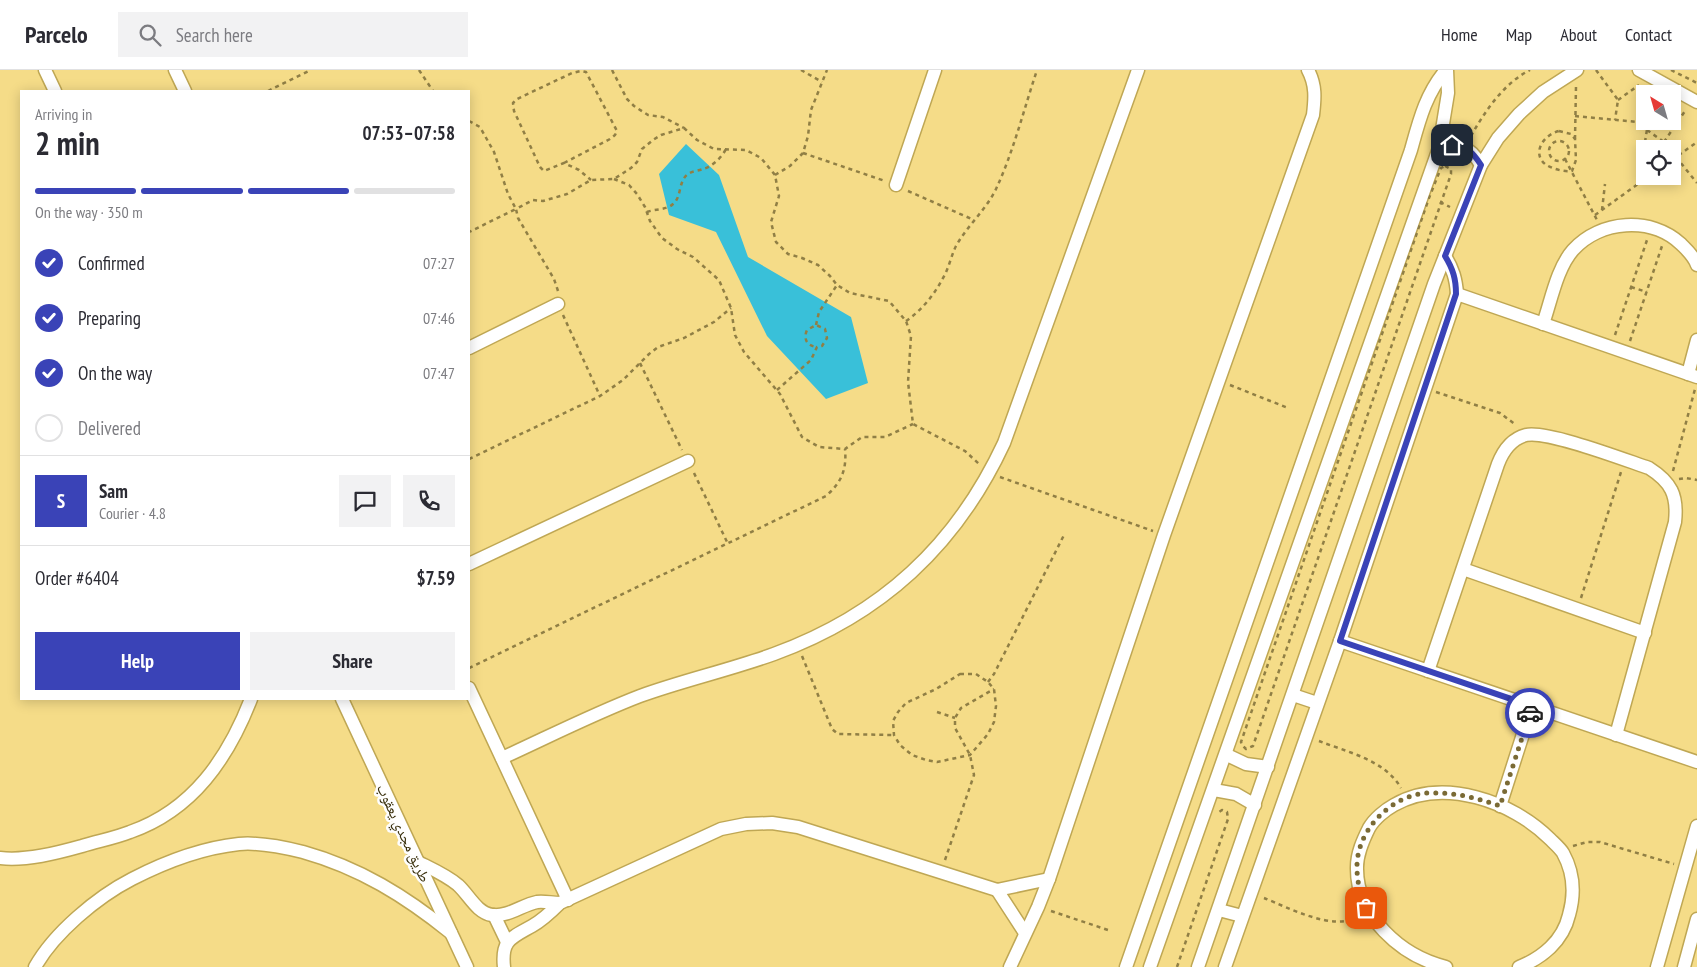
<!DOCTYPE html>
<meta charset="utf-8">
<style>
body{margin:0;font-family:"PT Sans Narrow","Noto Naskh Arabic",sans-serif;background:#f2f2f3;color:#2b2b33;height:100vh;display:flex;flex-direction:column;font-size:19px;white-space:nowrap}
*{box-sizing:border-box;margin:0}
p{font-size:16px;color:#7c7c81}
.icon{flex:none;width:28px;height:28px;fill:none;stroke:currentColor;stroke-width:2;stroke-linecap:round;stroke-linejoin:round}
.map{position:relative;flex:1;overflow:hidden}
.side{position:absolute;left:20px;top:20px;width:450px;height:610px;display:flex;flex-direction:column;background:#fff;border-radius:0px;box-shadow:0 2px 12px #0003}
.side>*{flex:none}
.needle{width:32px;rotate:323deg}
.fabs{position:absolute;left:1636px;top:15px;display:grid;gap:10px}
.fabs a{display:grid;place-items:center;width:45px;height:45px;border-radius:0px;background:#fff;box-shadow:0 2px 12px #0003;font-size:25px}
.pin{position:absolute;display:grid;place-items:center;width:42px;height:42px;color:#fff;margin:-21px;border-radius:10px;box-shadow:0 2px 8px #0006}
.courier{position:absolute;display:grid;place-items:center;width:50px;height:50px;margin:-25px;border:4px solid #3a43b7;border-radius:50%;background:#fff;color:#222;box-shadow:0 1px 6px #0007}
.summary em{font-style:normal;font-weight:800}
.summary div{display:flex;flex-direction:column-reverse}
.summary{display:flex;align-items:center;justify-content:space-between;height:85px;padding:0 15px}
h1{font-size:32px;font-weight:800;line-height:38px}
.bar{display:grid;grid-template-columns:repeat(4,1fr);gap:8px 5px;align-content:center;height:60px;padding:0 15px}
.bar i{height:6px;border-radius:4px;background:#e1e1e2}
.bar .selected{background:#3a43b7}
.bar p{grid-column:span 4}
.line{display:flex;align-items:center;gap:12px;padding:0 15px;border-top:1px solid #e1e1e2}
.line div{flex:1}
.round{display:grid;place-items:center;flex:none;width:52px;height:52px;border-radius:0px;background:#f2f2f3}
ol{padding:0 15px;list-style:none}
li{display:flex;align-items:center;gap:15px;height:55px}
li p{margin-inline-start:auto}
li .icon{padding:5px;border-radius:50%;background:#3a43b7;color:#fff;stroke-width:4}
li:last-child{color:#7c7c81}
li i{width:28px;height:28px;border:2px solid #e1e1e2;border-radius:50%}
.primary-button{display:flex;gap:10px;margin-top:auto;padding:10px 15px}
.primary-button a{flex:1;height:58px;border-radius:0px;background:#3a43b7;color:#fff;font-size:20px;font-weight:800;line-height:58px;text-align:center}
.primary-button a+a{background:#f2f2f3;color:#2b2b33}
header{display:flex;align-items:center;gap:30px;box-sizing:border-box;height:70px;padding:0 25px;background:#fff;border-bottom:1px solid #e1e1e2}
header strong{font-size:24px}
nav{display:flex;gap:28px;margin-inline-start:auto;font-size:18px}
.search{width:350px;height:45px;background:#f2f2f3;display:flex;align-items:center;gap:12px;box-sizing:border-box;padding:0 18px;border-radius:0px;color:#7c7c81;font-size:19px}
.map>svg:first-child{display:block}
</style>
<header>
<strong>Parcelo</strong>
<div class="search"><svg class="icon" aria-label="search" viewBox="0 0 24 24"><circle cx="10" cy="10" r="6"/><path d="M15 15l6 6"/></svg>Search here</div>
<nav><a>Home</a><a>Map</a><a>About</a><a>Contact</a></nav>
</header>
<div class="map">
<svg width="1697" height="897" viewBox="0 0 1697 897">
<rect width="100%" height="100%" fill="#f5dc88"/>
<path fill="#39c0d9" d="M686,74L719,105L748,187L851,247L868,313L826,329L767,266L716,162L669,145L659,104Z"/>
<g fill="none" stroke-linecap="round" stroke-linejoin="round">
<defs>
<g id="street">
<path d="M45,0L55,21"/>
<path d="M175,0L185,21"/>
<path d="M1639,0L1697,32"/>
<path d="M1439,78C1460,73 1470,76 1481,95"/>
<path d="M896,115L935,0"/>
<path d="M1457,224L1697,307"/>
<path d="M1543,254C1551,231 1557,198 1573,180C1600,150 1651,146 1681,174C1687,180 1694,186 1697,195"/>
<path d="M469,278L558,234"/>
<path d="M1688,304L1697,270"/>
<path d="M469,494L688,391"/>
<path d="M1463,499L1645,563"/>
<path d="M1340,571L1697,692"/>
<path d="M1428,601L1498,394C1503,381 1511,369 1526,365C1547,360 1625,390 1649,398C1671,412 1678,425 1675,452L1616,665"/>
<path d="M469,618L568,830"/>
<path d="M1293,625L1317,633"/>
<path d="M342,629L467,897"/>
<path d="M1227,685L1246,694L1268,697"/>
<path d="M502,688C548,667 593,644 640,626C684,610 730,600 774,584C881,545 956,476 1004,373L1138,0"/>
<path d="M1214,720L1236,724L1255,735"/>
<path d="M1500,736L1532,636"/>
<path d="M0,788C26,791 57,783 82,776C98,771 115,768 130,762C193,740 228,688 251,629"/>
<path d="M418,792C432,799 446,805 458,815C469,825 477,843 492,845C508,847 522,835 537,832C544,831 552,833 560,833"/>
<path d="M997,820L1025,863"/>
<path d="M1219,840L1242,846"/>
<path d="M494,845L507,872"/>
<path d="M35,897C54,863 97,827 132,809C165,792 201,778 239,774C260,772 283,777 303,782C360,798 405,826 451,863"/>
<path d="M504,897C501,870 511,868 532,856C543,850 551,842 560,833L721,759L746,754L772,753L798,757L997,820L1049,809"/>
<path d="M1010,897L1038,837L1049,809L1164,465L1313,45C1315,28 1316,15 1308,0"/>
<path d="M1126,897L1411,80C1419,51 1426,23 1446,0"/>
<path d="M1150,897L1439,78L1448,23L1447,0"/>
<path d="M1198,897L1434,214L1481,95L1498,68L1519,44L1543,22L1577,0"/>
<path d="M1225,897L1340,571L1457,224C1456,209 1453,199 1445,186"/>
<path d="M1446,897C1401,886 1356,846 1357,797C1357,783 1363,770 1369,758C1374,749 1385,740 1394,735C1443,707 1512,731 1550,769C1554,773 1560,778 1563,783C1574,803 1575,824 1569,845C1563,871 1542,888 1519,897"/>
<path d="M1657,897L1697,756"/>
<path d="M1684,897L1697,849"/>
</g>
</defs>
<use href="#street" stroke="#bfa754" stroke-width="15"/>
<g stroke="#907f45" stroke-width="2.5" stroke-dasharray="4 4" stroke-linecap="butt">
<path d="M419,0L433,21"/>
<path d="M612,0L627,29L634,36L648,45L663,47L684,58"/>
<path d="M801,0L822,12"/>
<path d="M1596,0L1618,30L1615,50"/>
<path d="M1671,0L1697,13"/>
<path d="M268,21L311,0"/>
<path d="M1618,30L1639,15"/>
<path d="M1575,46L1648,53"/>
<path d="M469,51L480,57L494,82L508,124L516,139L469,162"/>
<path d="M1647,60L1681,84"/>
<path d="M1559,61L1571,64L1575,69L1576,90L1572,101C1564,102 1552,99 1545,94C1531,82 1545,64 1559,61Z"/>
<path d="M1471,66C1485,41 1504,13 1530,0"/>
<path d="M1575,69L1576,16"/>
<circle cx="1559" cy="81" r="10"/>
<path d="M1645,72L1648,53"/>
<path d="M1664,72L1685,41"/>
<path d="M803,83L885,111"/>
<path d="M1676,87L1697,113"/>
<path d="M1565,89L1597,150"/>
<path d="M1672,90L1697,72"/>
<path d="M564,93L610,69L615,65L617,61L586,2L581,1L572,3L517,29L513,33L514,41L540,97L544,101L564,93L579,100L591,110"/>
<path d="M1445,96L1451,99V104L1253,676L1246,679L1242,675L1241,672L1429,128L1441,98Z"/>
<path d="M775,105L790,96L803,83L808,66L811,40L827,0"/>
<path d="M614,109L629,115L637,124L645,137L650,151L662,168L677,179L693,187L719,210L731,238L735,265L744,282L780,324L802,367L819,377L845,379L862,367H885L913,354"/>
<path d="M908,121L974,150"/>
<path d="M1440,132L1450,137"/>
<path d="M1602,140L1605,114"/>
<path d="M647,142C654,139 667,140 673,134C682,127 678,111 688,104C692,101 698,101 703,99C712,97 722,87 726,79"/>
<path d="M1595,145L1649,106"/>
<path d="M1631,217L1647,222"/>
<path d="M558,221L554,209L518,148L516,139L533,130L543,131L567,124L591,110L614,109L631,98L637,92L642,79L653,70L661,65L684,58L697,70L714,79L746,80L761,88L775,105L779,126L771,152L776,172L788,184L802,188L818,195L830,206L837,215L850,223L889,231L906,251L911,266L908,312L913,354L965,381L979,394"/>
<path d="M563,245L600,326"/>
<path d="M906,251C922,240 934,225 943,208C949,198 951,186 956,176C967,156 986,140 996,119C1013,83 1024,39 1037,0"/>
<path d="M816,255L819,242L837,215"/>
<path d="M1615,265L1647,170"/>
<path d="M1630,271L1662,176"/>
<path d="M640,293L682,380"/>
<path d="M1230,315L1288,338"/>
<path d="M777,320L811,290L817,277L822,276L827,268L825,259L816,255L807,260C803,269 807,276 817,277"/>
<path d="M1436,322L1500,343L1516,355"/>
<path d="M469,389L600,326L623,310L649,284L658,277L684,268L714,252L731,238"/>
<path d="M1673,401L1695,319"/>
<path d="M694,403L728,474"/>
<path d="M1000,407L1153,461"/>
<path d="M1679,409L1686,408L1697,410"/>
<path d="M1581,528L1621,402"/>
<path d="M802,586L832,659L838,664L894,665"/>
<path d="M469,598L826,426C841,413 847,400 845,379"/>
<path d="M960,604H976L988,612L994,619L996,636L994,652L988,664L970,685L937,692L926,690L912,685L900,675L894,665L893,651L898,642L906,633L936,619Z"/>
<path d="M988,612L994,604L1064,465"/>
<path d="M937,642L955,648"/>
<path d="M1319,671C1347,682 1385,690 1401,718"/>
<path d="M1573,776L1587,772H1600L1674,794"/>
<path d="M945,790L974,705L970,685L955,658V648L961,638L994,619"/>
<path d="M1264,828C1287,837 1336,863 1358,846"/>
<path d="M1051,841L1111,861"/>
<path d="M1177,897L1228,749L1227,742L1222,740L1219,742"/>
</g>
<use href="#street" stroke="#fff" stroke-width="12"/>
</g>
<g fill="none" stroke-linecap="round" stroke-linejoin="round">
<path stroke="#7a6a35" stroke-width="5" stroke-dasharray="0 9" d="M1366,838C1361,825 1357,813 1357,798C1356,760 1392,724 1429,723C1454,722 1477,728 1500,736L1530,643"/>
<path stroke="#3a43b7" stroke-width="6" d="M1452,75C1468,78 1472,81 1481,95L1445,186C1453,199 1456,209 1456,224L1340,571L1532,636L1530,643"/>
</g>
<g text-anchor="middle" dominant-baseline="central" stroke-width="5" stroke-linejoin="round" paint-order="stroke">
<g font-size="15" fill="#372d09" stroke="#fefefe">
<text transform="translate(404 763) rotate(65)">طريق مجدي يعقوب</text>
</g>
</g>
</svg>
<div class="fabs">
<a><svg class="needle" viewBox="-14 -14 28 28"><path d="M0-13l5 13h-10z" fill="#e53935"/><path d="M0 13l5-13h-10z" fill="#7c7c81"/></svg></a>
<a><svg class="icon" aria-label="locate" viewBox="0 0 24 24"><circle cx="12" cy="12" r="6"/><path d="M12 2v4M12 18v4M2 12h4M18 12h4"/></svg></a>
</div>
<div class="pin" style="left:1366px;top:838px;background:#ea580c"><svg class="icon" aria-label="bag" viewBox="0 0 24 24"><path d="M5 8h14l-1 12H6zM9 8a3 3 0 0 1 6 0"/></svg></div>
<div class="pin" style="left:1452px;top:75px;background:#1f2937"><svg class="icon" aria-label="home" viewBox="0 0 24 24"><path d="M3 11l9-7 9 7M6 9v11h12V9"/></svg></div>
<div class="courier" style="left:1530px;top:643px"><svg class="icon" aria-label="car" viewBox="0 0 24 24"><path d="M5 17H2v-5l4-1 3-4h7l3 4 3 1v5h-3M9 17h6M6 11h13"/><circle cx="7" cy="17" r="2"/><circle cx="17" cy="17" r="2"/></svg></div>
<section class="side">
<div class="summary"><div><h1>2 min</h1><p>Arriving in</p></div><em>07:53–07:58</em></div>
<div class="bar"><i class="selected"></i><i class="selected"></i><i class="selected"></i><i></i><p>On the way · 350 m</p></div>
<ol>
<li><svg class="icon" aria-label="check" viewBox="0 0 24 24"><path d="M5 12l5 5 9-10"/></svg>Confirmed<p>07:27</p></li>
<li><svg class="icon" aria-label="check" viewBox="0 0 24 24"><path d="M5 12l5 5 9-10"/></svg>Preparing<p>07:46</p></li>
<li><svg class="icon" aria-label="check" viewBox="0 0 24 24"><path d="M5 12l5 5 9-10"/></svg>On the way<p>07:47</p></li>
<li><i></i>Delivered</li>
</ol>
<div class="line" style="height:90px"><b class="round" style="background:#3a43b7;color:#fff">S</b><div><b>Sam</b><p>Courier · 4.8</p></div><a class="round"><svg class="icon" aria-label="chat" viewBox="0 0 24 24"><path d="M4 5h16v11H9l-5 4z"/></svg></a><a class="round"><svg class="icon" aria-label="phone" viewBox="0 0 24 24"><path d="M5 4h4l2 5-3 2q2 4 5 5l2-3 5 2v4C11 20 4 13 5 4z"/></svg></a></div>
<div class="line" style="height:65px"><div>Order #6404</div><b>$7.59</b></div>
<div class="primary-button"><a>Help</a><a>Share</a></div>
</section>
</div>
